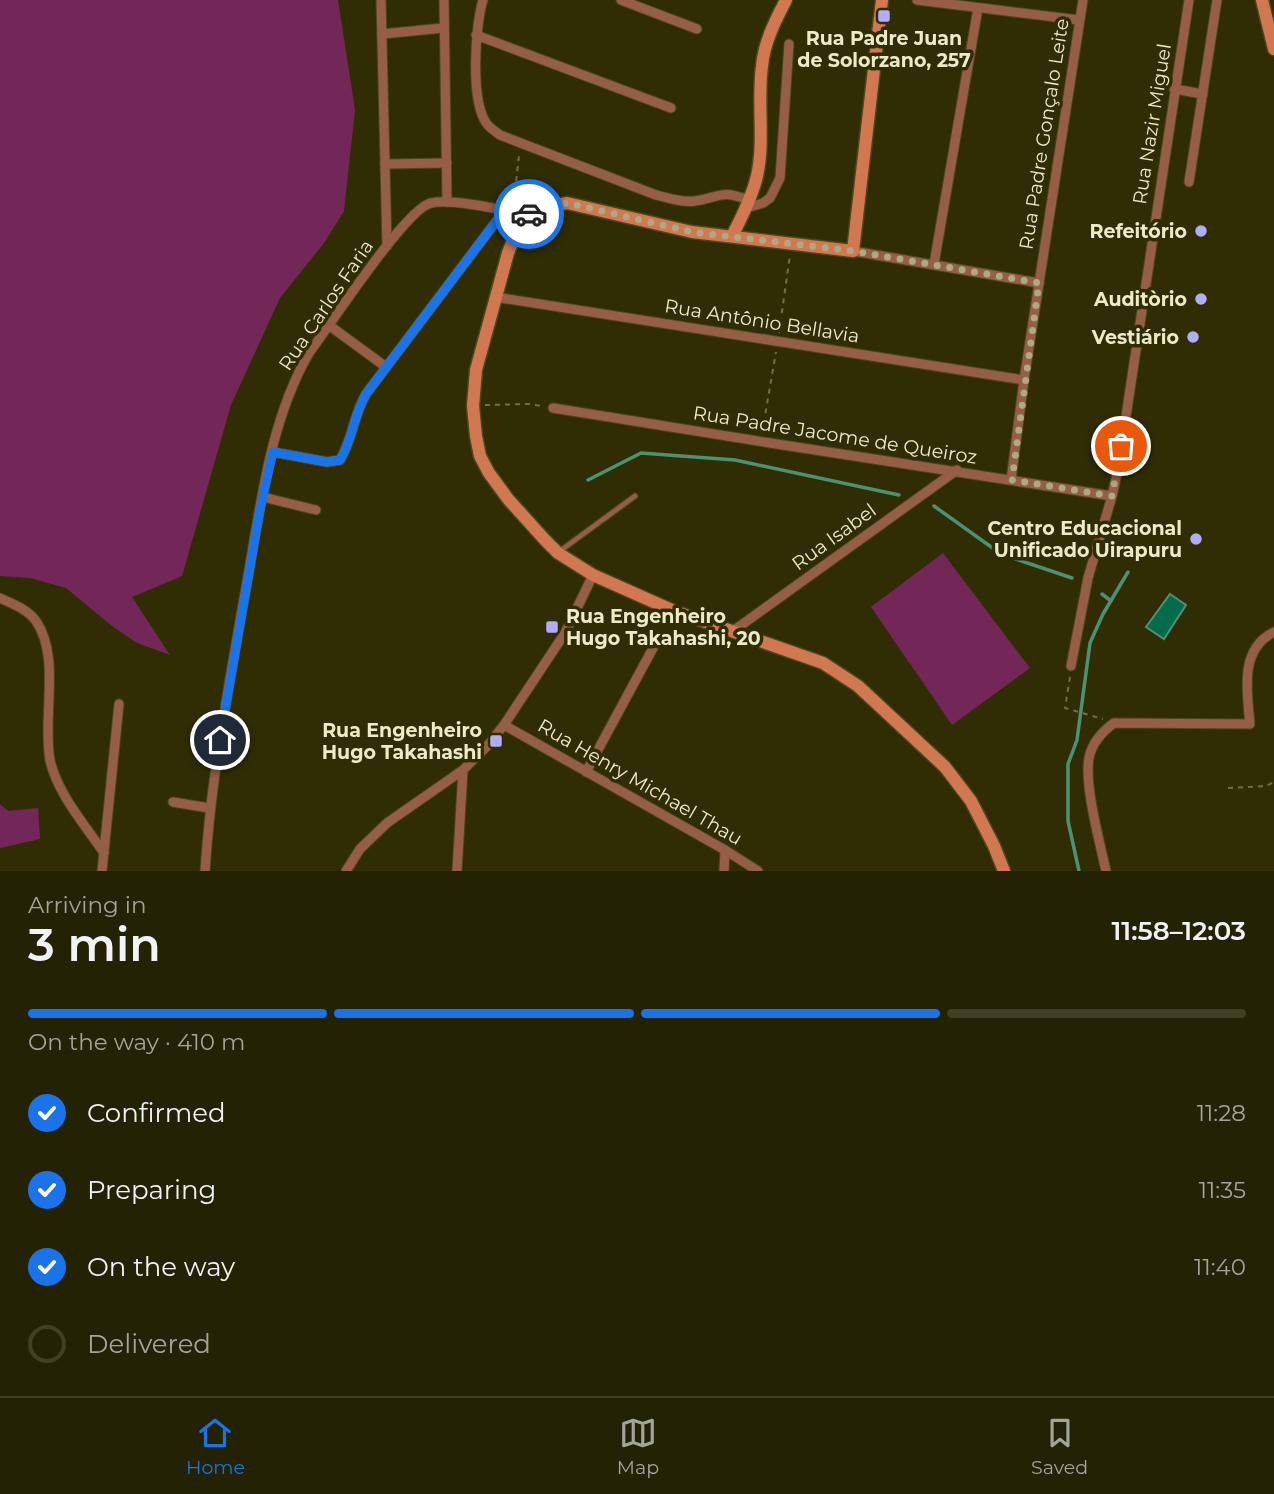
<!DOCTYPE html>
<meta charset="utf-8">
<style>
body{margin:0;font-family:Montserrat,sans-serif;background:#302f13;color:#f1f3f6;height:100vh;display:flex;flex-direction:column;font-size:26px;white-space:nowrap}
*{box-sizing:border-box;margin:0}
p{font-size:23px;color:#a3a49a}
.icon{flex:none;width:38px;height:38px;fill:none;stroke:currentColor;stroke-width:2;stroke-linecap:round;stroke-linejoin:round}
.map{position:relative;height:871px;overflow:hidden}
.side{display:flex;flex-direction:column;background:#242204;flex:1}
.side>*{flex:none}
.pin{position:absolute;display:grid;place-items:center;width:60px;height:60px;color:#fff;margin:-30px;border:4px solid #fff;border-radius:50%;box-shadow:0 2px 7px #0007}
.courier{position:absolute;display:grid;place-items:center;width:70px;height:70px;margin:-35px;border:5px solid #1a73e8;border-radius:50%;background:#fff;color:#222;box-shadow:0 2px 9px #0007}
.summary em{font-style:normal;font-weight:600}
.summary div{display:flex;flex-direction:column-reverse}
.summary{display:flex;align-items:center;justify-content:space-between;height:119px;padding:0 28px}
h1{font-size:46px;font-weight:600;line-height:52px}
.bar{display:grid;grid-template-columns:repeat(4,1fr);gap:10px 7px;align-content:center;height:84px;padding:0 28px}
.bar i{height:9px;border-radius:5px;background:#413f26}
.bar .current{background:#1a73e8}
.bar p{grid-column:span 4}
ol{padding:0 28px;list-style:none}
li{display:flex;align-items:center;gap:21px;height:77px}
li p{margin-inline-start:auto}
li .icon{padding:7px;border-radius:50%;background:#1a73e8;color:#fff;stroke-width:4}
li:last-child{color:#a3a49a}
li i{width:38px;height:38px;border:4px solid #413f26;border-radius:50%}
.tab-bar{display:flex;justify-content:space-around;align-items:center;height:98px;border-top:2px solid #413f26;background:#242204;font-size:19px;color:#a3a49a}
.tab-bar a{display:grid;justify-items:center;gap:4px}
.tab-bar .current{color:#1a73e8}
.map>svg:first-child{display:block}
</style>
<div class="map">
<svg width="1274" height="871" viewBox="0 0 1274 871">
<rect width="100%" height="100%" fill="#302d05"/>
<g fill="#732758">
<path d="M0,0H338L355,110L344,211L324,243L280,298L231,405L182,576L132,597L170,655L137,643L112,626L66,588L30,578L0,576Z"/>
<path d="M943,553L1030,668L952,725L871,607Z"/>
<path d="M0,804L8,811L38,808L40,839L0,848Z"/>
</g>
<path fill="#046b4c" stroke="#4a9271" stroke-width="2" d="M1170,594L1186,605L1164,639L1146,627Z"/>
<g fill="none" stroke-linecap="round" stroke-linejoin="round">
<g stroke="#4a9271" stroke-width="3.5">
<path d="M588,480L641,453L735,460L899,495"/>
<path d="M934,506L1001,554L1072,578"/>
<path d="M1102,594L1111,601"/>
<path d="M1079,871L1068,821V764L1077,740L1090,643L1103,614L1128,572"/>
</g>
<defs>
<path id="lane" d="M560,551L635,496"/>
<g id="street">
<path d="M381,0L387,246"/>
<path d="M444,0L447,202"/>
<path d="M483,0C475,26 470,102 487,124C490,128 496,132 500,135L656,195C669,198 682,203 695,201C722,197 719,189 749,200"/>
<path d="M621,0L697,29"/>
<path d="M917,0L1079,20"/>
<path d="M382,34L443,28"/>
<path d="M476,35L671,108"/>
<path d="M1174,89L1203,94"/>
<path d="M385,164L447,163"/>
<path d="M1189,182L1217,0"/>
<path d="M746,208L763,203L770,198L780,178L789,44"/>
<path d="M853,251L1039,283"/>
<path d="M934,264L978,8"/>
<path d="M495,297L1024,380"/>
<path d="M330,326L386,367"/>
<path d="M553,408C739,439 926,467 1112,496"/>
<path d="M273,452L327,462L340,460C353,439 353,416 366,394L504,211"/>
<path d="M1011,480L1024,380L1083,0"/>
<path d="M263,497L316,510"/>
<path d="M0,598C13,604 27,609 36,621C61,657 42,718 50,760C57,793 85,825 104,853"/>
<path d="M733,631L957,470"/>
<path d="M1071,666L1088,578L1112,496L1118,469L1189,0"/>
<path d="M504,725L725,850L758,871"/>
<path d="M586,772L659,637"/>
<path d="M173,802L209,808"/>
<path d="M102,871L119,704"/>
<path d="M205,871C211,777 229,685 245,593C260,513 268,424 309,353C329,327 406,208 431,203C452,198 504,210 527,215"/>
<path d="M346,871L360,849L387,823L463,770L488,745L504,725L565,633L593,575"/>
<path d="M457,871L463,770"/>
<path d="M724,871L725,850"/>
<path d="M1106,871C1100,843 1084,785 1089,758C1092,743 1103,731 1114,723L1250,724C1247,692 1239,649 1274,632"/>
</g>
<g id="secondary">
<path d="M882,0L853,251L692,232L567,203L538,209L527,215L517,230L508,253L476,370L473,406L476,436L480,456L489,473L508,499L545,540L558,553L593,575L674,611L823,663L858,686L945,767L971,801L994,846L1004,871"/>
<path d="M1262,0L1274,49"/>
<path d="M732,236C742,217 752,197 757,176C765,140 757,103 762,66C764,43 775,21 786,0"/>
</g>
</defs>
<use href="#lane" stroke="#4b4820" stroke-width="7"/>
<use href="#street" stroke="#4b4820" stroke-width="11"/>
<use href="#secondary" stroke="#4b4820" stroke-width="15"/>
<g stroke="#716f48" stroke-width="2" stroke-dasharray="5 5" stroke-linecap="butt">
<path d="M514,201L519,155"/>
<path d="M779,333L790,255"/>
<path d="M485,405L529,404L542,406"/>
<path d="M762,433L776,352"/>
<path d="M1070,677L1065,708L1103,719"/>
<path d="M1228,788L1266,786L1274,782"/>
</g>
<use href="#lane" stroke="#965e45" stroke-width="4.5"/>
<use href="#street" stroke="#965e45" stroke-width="9"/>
<use href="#secondary" stroke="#d27851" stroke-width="12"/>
</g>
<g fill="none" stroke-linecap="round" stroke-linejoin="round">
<path stroke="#aca984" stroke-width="7" stroke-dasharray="0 12.6" d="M529,214L538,209L568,203L692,232L853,251L1039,283L1012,480L1112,496L1121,446"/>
<path stroke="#1a73e8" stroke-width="9" d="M220,740L260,510L273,452L327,462L340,460C353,439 353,417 366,394L504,211L529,214"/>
</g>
<g fill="#afaefa" stroke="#302d05" stroke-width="2.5">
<rect x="877" y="9" width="14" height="14" rx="3.5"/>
<circle cx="1201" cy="231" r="7"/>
<circle cx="1201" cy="299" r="7"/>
<circle cx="1193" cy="337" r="7"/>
<circle cx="1196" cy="539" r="7"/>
<rect x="545" y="620" width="14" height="14" rx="3.5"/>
<rect x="489" y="734" width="14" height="14" rx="3.5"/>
</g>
<g text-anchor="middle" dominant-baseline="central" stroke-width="7" stroke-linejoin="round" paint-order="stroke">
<g font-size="19" font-weight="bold" fill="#eeecc8" stroke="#302d05" text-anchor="end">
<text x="884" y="38" text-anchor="middle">Rua Padre Juan<tspan x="884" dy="22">de Solorzano, 257</tspan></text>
<text x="1187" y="231">Refeitório</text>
<text x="1187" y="299">Auditòrio</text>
<text x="1179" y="337">Vestiário</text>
<text x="1182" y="528">Centro Educacional<tspan x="1182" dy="22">Unificado Uirapuru</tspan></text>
<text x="566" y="616" text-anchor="start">Rua Engenheiro<tspan x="566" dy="22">Hugo Takahashi, 20</tspan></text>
<text x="482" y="730">Rua Engenheiro<tspan x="482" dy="22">Hugo Takahashi</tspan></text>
</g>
<g font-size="19" fill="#eeecc8" stroke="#302d05">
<text transform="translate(1152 124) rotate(-81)">Rua Nazir Miguel</text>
<text transform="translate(1044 134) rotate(-81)">Rua Padre Gonçalo Leite</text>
<text transform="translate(326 305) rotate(-56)">Rua Carlos Faria</text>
<text transform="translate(762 321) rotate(9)">Rua Antônio Bellavia</text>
<text transform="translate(835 435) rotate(9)">Rua Padre Jacome de Queiroz</text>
<text transform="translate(834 537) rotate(-36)">Rua Isabel</text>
<text transform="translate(640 782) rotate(30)">Rua Henry Michael Thau</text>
</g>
</g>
</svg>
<div class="pin" style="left:1121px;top:446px;background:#ea580c"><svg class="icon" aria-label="bag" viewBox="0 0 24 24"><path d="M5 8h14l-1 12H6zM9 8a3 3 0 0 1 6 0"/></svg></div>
<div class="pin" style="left:220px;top:740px;background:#1f2937"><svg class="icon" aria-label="home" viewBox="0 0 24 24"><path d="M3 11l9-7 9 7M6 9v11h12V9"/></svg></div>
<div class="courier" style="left:529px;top:214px"><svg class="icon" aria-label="car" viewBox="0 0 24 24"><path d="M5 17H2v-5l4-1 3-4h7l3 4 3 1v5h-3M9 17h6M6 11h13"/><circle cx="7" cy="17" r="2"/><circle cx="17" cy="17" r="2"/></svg></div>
</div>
<section class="side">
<div class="summary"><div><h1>3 min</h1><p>Arriving in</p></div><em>11:58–12:03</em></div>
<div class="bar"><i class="current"></i><i class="current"></i><i class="current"></i><i></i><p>On the way · 410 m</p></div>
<ol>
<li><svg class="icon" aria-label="check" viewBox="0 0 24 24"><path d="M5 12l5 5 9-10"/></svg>Confirmed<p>11:28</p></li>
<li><svg class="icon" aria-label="check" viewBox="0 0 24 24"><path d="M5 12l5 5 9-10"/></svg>Preparing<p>11:35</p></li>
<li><svg class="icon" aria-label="check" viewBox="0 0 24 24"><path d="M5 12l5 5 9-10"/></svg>On the way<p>11:40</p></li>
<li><i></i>Delivered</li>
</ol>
</section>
<nav class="tab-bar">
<a class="current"><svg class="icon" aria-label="home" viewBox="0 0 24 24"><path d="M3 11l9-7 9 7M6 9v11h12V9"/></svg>Home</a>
<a><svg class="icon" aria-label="map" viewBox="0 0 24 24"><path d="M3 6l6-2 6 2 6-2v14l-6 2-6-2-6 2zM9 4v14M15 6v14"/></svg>Map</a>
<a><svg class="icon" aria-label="saved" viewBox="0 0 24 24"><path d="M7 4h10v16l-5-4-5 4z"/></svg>Saved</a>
</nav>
